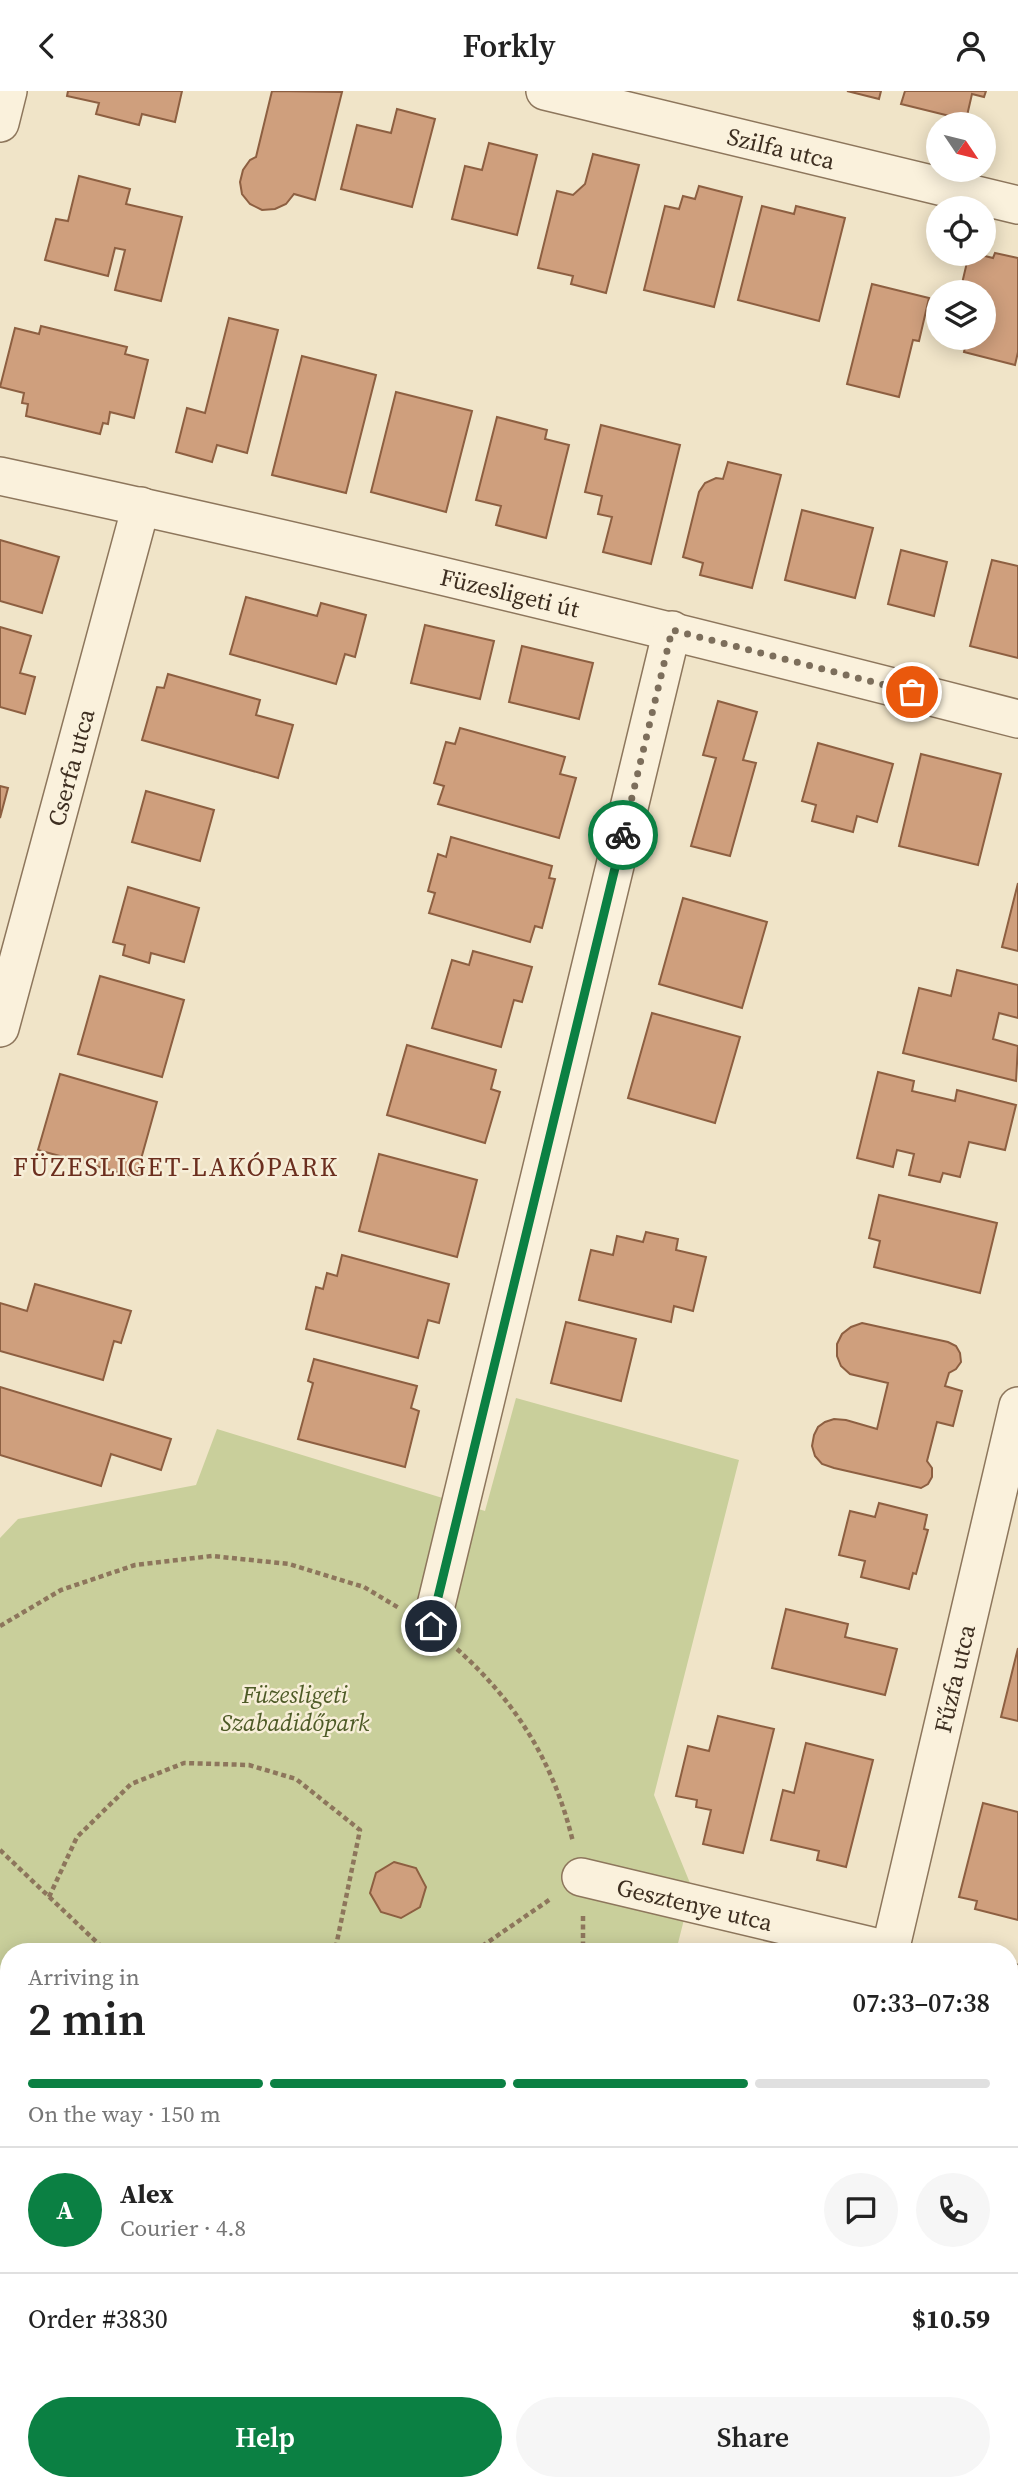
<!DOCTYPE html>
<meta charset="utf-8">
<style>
body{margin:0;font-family:"Source Serif 4",serif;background:#f6f6f6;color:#222;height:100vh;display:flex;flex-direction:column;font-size:26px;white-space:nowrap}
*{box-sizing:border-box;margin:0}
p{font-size:23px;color:#767676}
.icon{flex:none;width:38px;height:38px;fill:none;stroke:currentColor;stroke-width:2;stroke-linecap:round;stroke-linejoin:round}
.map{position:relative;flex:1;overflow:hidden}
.sheet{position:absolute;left:0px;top:1852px;width:1018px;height:548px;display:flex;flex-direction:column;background:#fff;border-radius:28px 28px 0 0;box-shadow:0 4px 18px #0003}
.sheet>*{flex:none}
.needle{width:46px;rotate:125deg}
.tools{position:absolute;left:926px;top:21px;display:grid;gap:14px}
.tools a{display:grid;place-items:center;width:70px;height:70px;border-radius:50%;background:#fff;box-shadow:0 4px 18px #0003;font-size:35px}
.pin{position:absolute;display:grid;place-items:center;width:60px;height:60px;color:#fff;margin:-30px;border:4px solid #fff;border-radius:50%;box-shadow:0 2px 7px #0007}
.courier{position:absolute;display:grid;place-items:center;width:70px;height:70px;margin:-35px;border:5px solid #0b8043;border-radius:50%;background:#fff;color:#222;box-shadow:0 2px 9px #0007}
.summary em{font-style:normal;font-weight:600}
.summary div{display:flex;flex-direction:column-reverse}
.summary{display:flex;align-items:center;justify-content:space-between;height:119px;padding:0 28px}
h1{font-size:46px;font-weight:600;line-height:52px}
.bar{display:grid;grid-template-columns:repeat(4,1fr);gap:10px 7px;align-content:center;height:84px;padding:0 28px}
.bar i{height:9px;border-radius:5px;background:#e0e0e0}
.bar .current{background:#0b8043}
.bar p{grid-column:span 4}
.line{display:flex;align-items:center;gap:18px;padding:0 28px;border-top:2px solid #e0e0e0}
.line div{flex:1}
.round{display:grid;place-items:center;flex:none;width:74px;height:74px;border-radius:37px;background:#f6f6f6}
.cta{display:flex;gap:14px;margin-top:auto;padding:14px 28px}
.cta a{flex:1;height:80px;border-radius:42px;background:#0b8043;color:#fff;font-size:28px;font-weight:600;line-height:80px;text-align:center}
.cta a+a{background:#f6f6f6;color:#222}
header{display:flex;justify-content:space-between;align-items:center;height:91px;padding:0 28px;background:#fff;font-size:32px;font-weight:600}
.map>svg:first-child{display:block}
</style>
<header><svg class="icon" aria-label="back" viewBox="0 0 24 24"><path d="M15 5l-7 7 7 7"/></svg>Forkly<svg class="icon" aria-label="person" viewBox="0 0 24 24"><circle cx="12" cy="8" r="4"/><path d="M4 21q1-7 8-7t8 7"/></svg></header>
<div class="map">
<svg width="1018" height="2399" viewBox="0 0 1018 2399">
<rect width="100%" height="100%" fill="#f0e4c8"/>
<path fill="#c9cf9b" d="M516,1307L739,1369L654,1704L692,1797L676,1860H9V2193L0,2188V1447L18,1428L196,1394L217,1338L485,1420Z"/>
<g fill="#cf9f7d" stroke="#8d5f41" stroke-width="2">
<path d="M68,0H182L175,31L142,23L139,34L96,23L99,12L67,5Z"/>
<path d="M272,0L342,1L315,109L294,103L286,113L275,118L262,119L250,113L242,103L240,91L243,79L250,69L256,66Z"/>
<path d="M847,0H881L879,8Z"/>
<path d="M905,0H986L984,6L972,3L966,29L901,13Z"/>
<path d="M397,18L435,28L412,116L341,98L357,34L391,42Z"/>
<path d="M489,52L537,64L517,144L452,128L465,75L482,79Z"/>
<path d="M593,63L639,74L606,202L571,193L573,185L538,177L557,100L573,104L585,93Z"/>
<path d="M79,85L130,98L126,113L182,126L161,210L115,199L125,159L115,157L108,185L45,169L56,128L68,130Z"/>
<path d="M699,95L742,106L714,216L644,199L665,115L679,118L683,105L695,108Z"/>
<path d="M762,115L794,123L796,115L845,127L819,230L738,209Z"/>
<path d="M995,162L1018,167V261L1015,274L964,261L967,247H984V201H960L968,167L975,169L977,163L993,167Z"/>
<path d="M872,193L929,207L919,250L913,249L899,306L847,293Z"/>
<path d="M229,227L278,239L247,362L217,354L212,371L176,361L187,317L205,322Z"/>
<path d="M41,235L127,256L125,263L148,269L134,327L110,321L108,333L103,332L100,343L26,325L28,313L22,312L24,302L0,296L15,237L39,243Z"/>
<path d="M302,265L376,284L346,402L272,384Z"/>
<path d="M396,301L472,320L446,421L371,401Z"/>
<path d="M497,326L547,339L545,348L569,354L546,447L496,434L501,415L476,409Z"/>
<path d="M601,334L680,354L651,473L603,461L612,426L598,423L602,405L585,401Z"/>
<path d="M728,371L781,384L752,497L700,484L703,472L683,466L699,401L705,392L716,387L723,388Z"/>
<path d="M802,419L873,437L855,507L785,489Z"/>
<path d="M0,449L59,466L42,522L0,510Z"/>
<path d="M901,459L947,471L934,525L888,513Z"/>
<path d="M992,469L1018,475V567L970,555Z"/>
<path d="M246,506L317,525L321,512L366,524L355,566L345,563L336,593L230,563Z"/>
<path d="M425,534L494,550L480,608L411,592Z"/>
<path d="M0,536L31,545L20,582L35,586L25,623L0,616Z"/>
<path d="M522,555L593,572L579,628L509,611Z"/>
<path d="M168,583L260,609L256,624L293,634L278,687L142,649L157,596L164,597Z"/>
<path d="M718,610L757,621L743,669L756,672L730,765L691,755L716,667L703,664Z"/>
<path d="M460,637L565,666L560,683L576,687L559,747L438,713L444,695L434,692L446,651L455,653Z"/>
<path d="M818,652L893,673L877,731L857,725L853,741L812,730L816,714L802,710Z"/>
<path d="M921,663L1001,683L978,774L899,755Z"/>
<path d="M0,695L8,697L0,727Z"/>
<path d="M146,700L214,719L200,770L132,751Z"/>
<path d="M451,746L552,775L549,787L555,788L542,837L535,835L530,851L429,822L435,802L428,800L438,763L446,766Z"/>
<path d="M1018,792V860L1002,856Z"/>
<path d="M128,796L199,817L184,871L151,862L149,872L123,864L125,854L113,851Z"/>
<path d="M683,807L767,831L742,917L659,893Z"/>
<path d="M473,860L532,876L522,911L514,909L501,956L432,937L452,869L469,874Z"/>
<path d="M957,879L1018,894V927L999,922L993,948L1018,955L1016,990L903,962L919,897L951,905Z"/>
<path d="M100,885L184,909L162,986L78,963Z"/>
<path d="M652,922L740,946L715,1032L628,1007Z"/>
<path d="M407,954L496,979L491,998L500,1001L485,1052L387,1024Z"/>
<path d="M878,981L914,990L912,1000L955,1010L957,999L1016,1014L1005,1059L969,1051L960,1086L943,1082L940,1091L909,1084L914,1063L897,1059L893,1076L857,1067Z"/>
<path d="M60,983L157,1011L136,1086L38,1059Z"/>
<path d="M379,1063L477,1089L457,1166L359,1140Z"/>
<path d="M879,1104L997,1132L980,1202L874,1176L880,1150L869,1147Z"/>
<path d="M646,1141L678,1148L676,1159L706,1166L693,1220L674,1215L671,1231L579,1209L591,1159L613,1164L617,1145L643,1151Z"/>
<path d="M342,1164L449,1193L439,1232L428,1229L418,1267L306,1238L316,1196L323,1198L327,1182L337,1185Z"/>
<path d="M35,1193L131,1220L121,1252L114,1250L103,1289L0,1260V1212L27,1220Z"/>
<path d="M566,1231L636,1248L621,1310L551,1292Z"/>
<path d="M862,1232L948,1251L956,1255L960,1262L961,1271L956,1278L949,1282L945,1295L962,1300L953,1335L937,1331L927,1370L932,1377V1386L928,1393L921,1397L834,1377L822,1373L815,1365L812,1355L814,1344L818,1336L825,1331L834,1328L846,1329L877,1338L888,1292L850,1283L841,1275L837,1265V1253L842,1243L851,1236Z"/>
<path d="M314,1268L417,1295L411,1317L419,1320L405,1376L298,1348L313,1292L308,1290Z"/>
<path d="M0,1296L171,1348L161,1379L111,1363L101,1395L0,1364Z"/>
<path d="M879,1412L927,1424L924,1438L928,1439L916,1483L913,1482L909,1498L861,1486L865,1470L839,1464L850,1420L875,1426Z"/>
<path d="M786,1518L848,1533L845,1546L897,1558L885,1604L772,1577Z"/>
<path d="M1018,1557V1630L1001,1626Z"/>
<path d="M718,1625L774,1638L743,1762L703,1753L711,1719L696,1716L697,1709L676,1705L688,1655L709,1660Z"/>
<path d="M806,1652L873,1669L846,1776L817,1769L819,1760L771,1749L783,1699L794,1702Z"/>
<path d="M983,1712L1018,1721V1829L975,1818L977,1810L959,1806Z"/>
<path d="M394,1771L416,1777L426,1796L420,1816L401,1827L381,1821L370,1802L376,1782Z"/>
<path d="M1017,2209H1018V2366L1010,2364V2233L1012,2234L1010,2220Z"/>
<path d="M376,2390H432L441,2399H377Z"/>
</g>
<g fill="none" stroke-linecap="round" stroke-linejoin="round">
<defs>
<g id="minor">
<path id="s1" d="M545,0L1018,114"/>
<path d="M0,32L8,0"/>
<path id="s2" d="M0,385C341,458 680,541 1018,628"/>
<path id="s3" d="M0,937L141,415"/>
<path d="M431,1535L672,539"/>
<path id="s4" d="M581,1786L892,1860"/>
<path id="s5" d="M890,1860L1018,1315"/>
<path d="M1010,1891L1018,1894"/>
<path d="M520,2390L529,2399"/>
<path d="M807,2390L849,2399"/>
</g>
</defs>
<use href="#minor" stroke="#8d765c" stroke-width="40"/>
<g stroke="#8d765c" stroke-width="4.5" stroke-dasharray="5 3.5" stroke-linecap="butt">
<path d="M0,1535L61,1499L135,1474L212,1465L289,1473L364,1496L399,1517"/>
<path d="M457,1558C517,1612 554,1672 573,1751"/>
<path d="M0,1759L106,1860"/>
<path d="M49,1806L77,1746L131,1693L184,1672L249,1674L296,1688L360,1739L335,1860"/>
<path d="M583,1825V1860"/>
<path d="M475,1860L552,1807"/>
<path d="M0,1937L9,1946"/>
<path d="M0,2137L9,2144"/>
</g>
<use href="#minor" stroke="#faf1dc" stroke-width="37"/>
</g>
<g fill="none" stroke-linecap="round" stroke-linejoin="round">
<path stroke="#7c6e5b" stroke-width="7" stroke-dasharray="0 12.6" d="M623,744L672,539L912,601"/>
<path stroke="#0b8043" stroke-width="9" d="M431,1535L623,744"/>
</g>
<g text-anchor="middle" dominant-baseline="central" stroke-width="5" stroke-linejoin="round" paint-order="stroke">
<g font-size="24" fill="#3d2e20" stroke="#f7eed8">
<text stroke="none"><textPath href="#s1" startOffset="243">Szilfa utca</textPath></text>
<text stroke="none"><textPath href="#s2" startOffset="523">Füzesligeti út</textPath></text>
<text stroke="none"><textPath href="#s3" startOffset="270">Cserfa utca</textPath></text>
<text stroke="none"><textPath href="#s5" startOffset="280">Fűzfa utca</textPath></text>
<text stroke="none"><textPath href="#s4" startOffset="117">Gesztenye utca</textPath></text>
</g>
<g font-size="24" font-style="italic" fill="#4d5a26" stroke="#f7eed8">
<text x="295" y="1603">Füzesligeti<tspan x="295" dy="28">Szabadidőpark</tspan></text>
</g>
<g font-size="26" letter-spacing="2" fill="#6b2e1e" stroke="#f7eed8">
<text x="176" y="1076">FÜZESLIGET-LAKÓPARK</text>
</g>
</g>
</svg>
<div class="tools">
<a><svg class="needle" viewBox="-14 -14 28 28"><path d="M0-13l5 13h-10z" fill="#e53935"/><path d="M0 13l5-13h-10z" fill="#767676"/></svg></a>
<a><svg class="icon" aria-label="locate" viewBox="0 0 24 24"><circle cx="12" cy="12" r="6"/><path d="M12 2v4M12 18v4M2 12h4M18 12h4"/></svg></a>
<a><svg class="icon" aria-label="layers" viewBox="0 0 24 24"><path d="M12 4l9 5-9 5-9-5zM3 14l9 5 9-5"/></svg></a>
</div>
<div class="pin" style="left:912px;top:601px;background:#ea580c"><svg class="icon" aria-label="bag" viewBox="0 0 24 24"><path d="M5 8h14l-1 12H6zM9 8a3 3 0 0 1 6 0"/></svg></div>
<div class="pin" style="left:431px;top:1535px;background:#1f2937"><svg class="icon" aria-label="home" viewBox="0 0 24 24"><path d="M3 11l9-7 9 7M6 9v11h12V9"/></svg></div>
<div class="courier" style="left:623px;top:744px"><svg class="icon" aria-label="bike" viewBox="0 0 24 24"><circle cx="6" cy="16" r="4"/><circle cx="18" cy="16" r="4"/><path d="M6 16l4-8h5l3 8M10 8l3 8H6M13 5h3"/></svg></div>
<section class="sheet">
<div class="summary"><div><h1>2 min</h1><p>Arriving in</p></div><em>07:33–07:38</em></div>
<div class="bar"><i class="current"></i><i class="current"></i><i class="current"></i><i></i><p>On the way · 150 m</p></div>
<div class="line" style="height:126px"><b class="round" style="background:#0b8043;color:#fff">A</b><div><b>Alex</b><p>Courier · 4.8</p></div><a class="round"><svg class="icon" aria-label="chat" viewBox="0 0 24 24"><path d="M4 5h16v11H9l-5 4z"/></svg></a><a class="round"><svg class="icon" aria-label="phone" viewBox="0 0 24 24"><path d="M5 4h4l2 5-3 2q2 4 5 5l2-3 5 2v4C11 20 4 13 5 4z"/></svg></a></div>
<div class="line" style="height:91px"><div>Order #3830</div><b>$10.59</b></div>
<div class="cta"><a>Help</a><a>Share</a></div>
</section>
</div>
